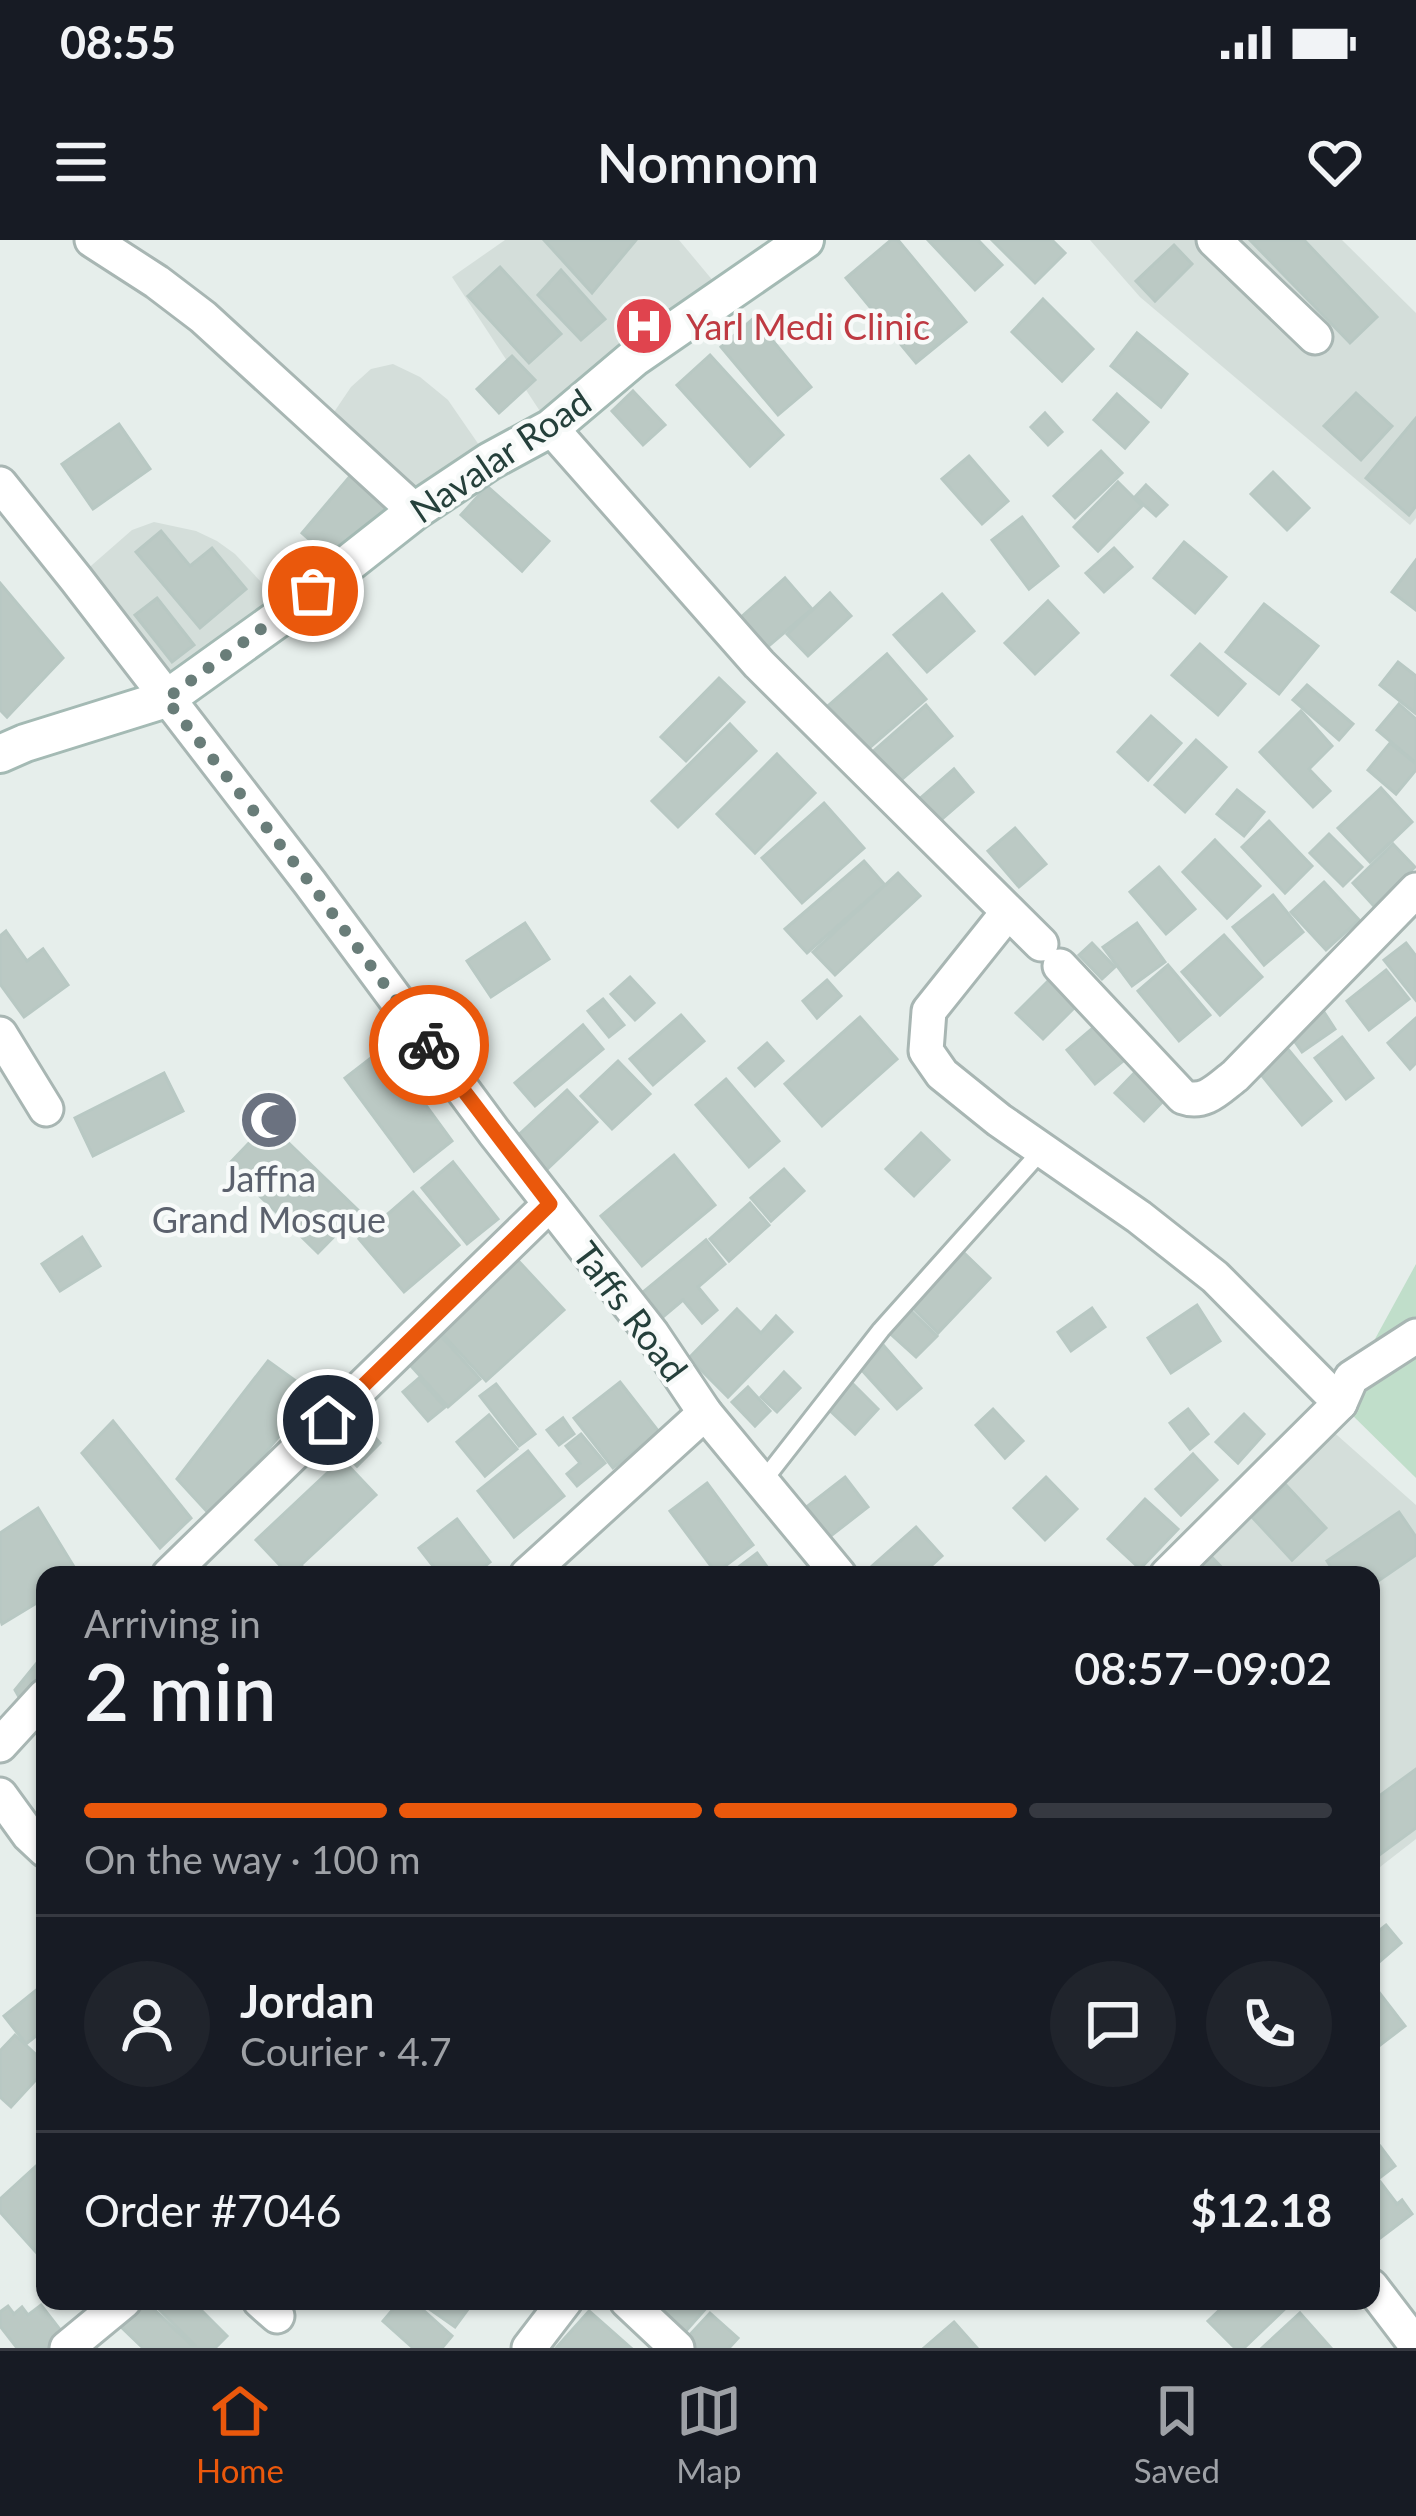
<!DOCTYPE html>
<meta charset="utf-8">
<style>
body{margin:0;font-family:Lato,sans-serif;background:#20242c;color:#f1f3f6;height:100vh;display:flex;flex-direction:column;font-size:45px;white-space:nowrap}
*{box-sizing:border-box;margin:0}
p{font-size:39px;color:#9ea1a6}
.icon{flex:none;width:66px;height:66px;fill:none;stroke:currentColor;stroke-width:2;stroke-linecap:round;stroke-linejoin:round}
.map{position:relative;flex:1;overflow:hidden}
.drawer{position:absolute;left:36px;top:1326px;width:1344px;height:744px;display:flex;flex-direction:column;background:#171b24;border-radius:24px;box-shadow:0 3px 9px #0004}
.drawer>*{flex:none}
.pin{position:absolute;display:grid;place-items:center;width:102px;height:102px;color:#fff;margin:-51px;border:6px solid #fff;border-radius:50%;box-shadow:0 3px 12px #0007}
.courier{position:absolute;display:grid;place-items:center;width:120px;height:120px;margin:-60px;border:9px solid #ea580c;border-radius:50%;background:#fff;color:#222;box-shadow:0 3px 15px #0007}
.overview em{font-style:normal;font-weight:600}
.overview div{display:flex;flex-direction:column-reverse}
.overview{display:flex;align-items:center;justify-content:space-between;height:204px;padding:0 48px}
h1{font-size:78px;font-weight:600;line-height:90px}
.bar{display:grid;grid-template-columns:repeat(4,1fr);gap:18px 12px;align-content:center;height:144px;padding:0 48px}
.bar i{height:15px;border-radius:9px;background:#363941}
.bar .active{background:#ea580c}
.bar p{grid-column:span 4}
.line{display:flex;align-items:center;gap:30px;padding:0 48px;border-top:3px solid #363941}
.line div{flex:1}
.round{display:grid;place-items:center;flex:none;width:126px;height:126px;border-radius:63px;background:#20242c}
.status{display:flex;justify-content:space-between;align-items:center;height:84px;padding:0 60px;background:#171b24;direction:ltr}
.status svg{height:33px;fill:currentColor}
header{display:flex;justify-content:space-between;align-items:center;height:156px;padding:0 48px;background:#171b24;font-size:54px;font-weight:600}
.tab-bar{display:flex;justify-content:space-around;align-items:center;height:168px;border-top:3px solid #363941;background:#171b24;font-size:33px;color:#9ea1a6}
.tab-bar a{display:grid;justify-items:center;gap:6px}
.tab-bar .active{color:#ea580c}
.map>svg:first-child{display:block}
</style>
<div class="status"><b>08:55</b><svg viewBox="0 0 49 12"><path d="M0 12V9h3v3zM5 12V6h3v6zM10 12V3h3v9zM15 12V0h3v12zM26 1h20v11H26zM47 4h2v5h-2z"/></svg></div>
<header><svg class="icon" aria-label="menu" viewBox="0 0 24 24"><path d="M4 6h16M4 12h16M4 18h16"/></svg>Nomnom<svg class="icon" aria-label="heart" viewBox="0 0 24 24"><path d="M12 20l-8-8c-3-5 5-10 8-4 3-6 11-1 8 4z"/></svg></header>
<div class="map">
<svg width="1416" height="2108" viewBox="0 0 1416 2108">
<rect width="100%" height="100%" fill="#e6eeeb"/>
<g fill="#d4deda">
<path d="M505,0H679L724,54L551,188L452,37Z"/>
<path d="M1090,0H1342L1416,73V278L1410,285L1140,57Z"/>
<path d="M393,124L420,137L448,160L490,221L415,271L324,187L351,147L371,129Z"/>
<path d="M154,282L196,291L217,301L235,314L261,342L279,378L166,459L76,339L132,290Z"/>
<path d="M1329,1188L1416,1265V1599L1371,1634V1335H1177Z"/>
</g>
<path fill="#c0deca" d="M1416,1024V1238L1340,1163Z"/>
<g fill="#bbc9c4" stroke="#b8c8c3" stroke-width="3">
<path d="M544,0H636L592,53Z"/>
<path d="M891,0H898L966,82L916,123L846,38Z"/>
<path d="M928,0H978L1002,25L975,50Z"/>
<path d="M992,0H1052L1065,13L1035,43Z"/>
<path d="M1250,0H1304L1377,77L1350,103Z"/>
<path d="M1174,5L1192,24L1155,61L1136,41Z"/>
<path d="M500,27L561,94L529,123L468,56Z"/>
<path d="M561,30L605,79L581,100L538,55Z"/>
<path d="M1043,59L1093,109L1062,141L1012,92Z"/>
<path d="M754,78L811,147L778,175L721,107Z"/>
<path d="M1137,93L1187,134L1161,167L1111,126Z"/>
<path d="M710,115L783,195L750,226L677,145Z"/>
<path d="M512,116L535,140L499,173L477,149Z"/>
<path d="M633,151L665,185L643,205L612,171Z"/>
<path d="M1356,153L1392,186L1361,220L1324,186Z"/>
<path d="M1117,154L1148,182L1125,208L1094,180Z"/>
<path d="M1045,173L1062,192L1048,205L1031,187Z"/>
<path d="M1416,178V266L1409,275L1366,238Z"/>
<path d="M119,184L150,229L93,269L62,224Z"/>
<path d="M1101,211L1122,233L1075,278L1054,256Z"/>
<path d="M969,216L1008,261L982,284L942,239Z"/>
<path d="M1273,232L1309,268L1287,290L1251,254Z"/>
<path d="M351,235L387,266L338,325L302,293Z"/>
<path d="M1118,242L1142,266L1098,311L1074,287Z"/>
<path d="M1146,245L1167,265L1156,276L1135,257Z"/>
<path d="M487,246L549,301L522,331L461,275Z"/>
<path d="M1022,277L1058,326L1029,349L992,300Z"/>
<path d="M161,291L190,326L212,308L246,349L200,388L136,312Z"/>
<path d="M1184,302L1226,337L1195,373L1154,338Z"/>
<path d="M1114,308L1132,327L1104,352L1086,333Z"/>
<path d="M1416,320V370L1392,352Z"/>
<path d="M785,338L812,369L764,410L738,380Z"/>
<path d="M0,343L63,418L7,477L0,470Z"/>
<path d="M830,353L851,376L808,416L787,394Z"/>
<path d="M942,354L974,391L927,432L894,395Z"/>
<path d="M157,358L194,405L172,422L135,375Z"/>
<path d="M1048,361L1078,393L1035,434L1005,403Z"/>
<path d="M1264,364L1318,406L1279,454L1226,412Z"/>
<path d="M1200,404L1245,444L1218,475L1172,435Z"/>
<path d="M887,414L926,459L867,510L828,466Z"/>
<path d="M1398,422L1416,436L1415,473L1380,445Z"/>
<path d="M719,438L744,462L686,521L661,497Z"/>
<path d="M1307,445L1353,484L1339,500L1293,460Z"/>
<path d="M1399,464L1416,479V523L1377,490Z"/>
<path d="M926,465L952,496L894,546L869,515Z"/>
<path d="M1301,471L1332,506L1309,529L1330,551L1313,567L1260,512Z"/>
<path d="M1151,476L1181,503L1148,540L1118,512Z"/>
<path d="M730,484L756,511L678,587L652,561Z"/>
<path d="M1196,500L1226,527L1185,572L1155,545Z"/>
<path d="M1390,503L1416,524V530L1396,554L1368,530Z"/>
<path d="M777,514L815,553L755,613L717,574Z"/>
<path d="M954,529L973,552L935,585L916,562Z"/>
<path d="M1381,548L1412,582L1370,622L1338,588Z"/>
<path d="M1237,550L1264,572L1244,596L1217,574Z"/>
<path d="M824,563L864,608L802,663L762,618Z"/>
<path d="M1269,581L1312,626L1285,653L1242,607Z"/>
<path d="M1015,588L1046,624L1019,647L988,611Z"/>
<path d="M1329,594L1362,627L1343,646L1310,613Z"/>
<path d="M1215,600L1260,646L1227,678L1183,632Z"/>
<path d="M1393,604L1415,627L1374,666L1353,643Z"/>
<path d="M864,621L885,645L807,713L785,689Z"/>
<path d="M1159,627L1195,669L1166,694L1130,652Z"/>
<path d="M898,633L920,656L835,735L813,712Z"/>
<path d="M1324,642L1359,680L1326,710L1291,672Z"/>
<path d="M1273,655L1303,692L1264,725L1233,687Z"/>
<path d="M525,683L549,719L491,757L467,721Z"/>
<path d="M1137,683L1165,722L1132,746L1103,707Z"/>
<path d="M6,691L27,721L43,709L68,745L24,777L0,744V696Z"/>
<path d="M1224,695L1262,737L1220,775L1182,732Z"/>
<path d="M1092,703L1115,727L1102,739L1079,715Z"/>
<path d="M1406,703L1416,716L1415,759L1384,720Z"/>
<path d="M1168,725L1210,775L1179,801L1138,751Z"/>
<path d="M1386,730L1409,759L1369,790L1347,761Z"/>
<path d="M1054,735L1081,761L1043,799L1016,773Z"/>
<path d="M630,737L654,763L635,780L611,754Z"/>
<path d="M827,740L841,756L817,778L803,761Z"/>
<path d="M603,759L624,785L609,797L588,771Z"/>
<path d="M1322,769L1335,789L1302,812L1288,792Z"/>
<path d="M681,775L704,801L653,845L630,819Z"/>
<path d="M860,777L897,819L822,886L785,844Z"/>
<path d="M1416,778V823L1410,829L1388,803Z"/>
<path d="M1100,782L1128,817L1095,844L1067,810Z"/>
<path d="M583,785L603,809L535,866L515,843Z"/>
<path d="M1342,797L1373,838L1346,859L1315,818Z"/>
<path d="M767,803L783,821L755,846L739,828Z"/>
<path d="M384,808L452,901L414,931L345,838Z"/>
<path d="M1287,808L1331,861L1302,885L1259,832Z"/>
<path d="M618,821L650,854L612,889L581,856Z"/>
<path d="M1139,828L1168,856L1144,881L1115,853Z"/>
<path d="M164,833L183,871L93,916L75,878Z"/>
<path d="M726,839L779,901L749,927L696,865Z"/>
<path d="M567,850L597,882L543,933L513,900Z"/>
<path d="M268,883L359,971L318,1013L228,925Z"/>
<path d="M921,893L949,920L914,956L886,929Z"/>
<path d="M674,915L715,965L642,1026L601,976Z"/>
<path d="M453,922L498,979L467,1004L422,948Z"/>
<path d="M784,929L804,951L771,981L751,958Z"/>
<path d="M413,952L459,1005L404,1052L359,999Z"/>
<path d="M750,963L769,985L729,1021L710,999Z"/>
<path d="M82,997L100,1026L60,1051L42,1024Z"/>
<path d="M706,1000L725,1024L698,1047L717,1070L702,1083L683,1060L663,1077L642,1053Z"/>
<path d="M961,1010L990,1038L938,1093L909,1064Z"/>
<path d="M512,1014L564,1070L486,1141L434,1085Z"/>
<path d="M1197,1065L1220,1101L1171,1133L1148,1098Z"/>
<path d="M907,1067L937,1096L916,1117L885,1089Z"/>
<path d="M1092,1068L1105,1087L1071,1111L1058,1092Z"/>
<path d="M737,1069L761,1093L776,1076L792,1092L728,1157L689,1118Z"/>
<path d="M434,1088L480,1139L448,1167L403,1117Z"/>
<path d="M884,1106L921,1148L897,1169L860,1128Z"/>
<path d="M268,1121L314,1154L212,1277L177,1239Z"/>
<path d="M784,1132L800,1148L777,1172L761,1157Z"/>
<path d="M419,1138L445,1167L428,1181L403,1152Z"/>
<path d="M850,1141L878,1169L855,1194L826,1167Z"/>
<path d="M620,1142L659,1192L613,1228L574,1178Z"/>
<path d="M496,1144L535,1194L519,1206L480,1156Z"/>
<path d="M748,1147L770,1171L755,1186L732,1162Z"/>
<path d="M993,1169L1023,1201L1005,1218L976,1185Z"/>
<path d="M1188,1169L1208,1194L1190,1209L1170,1183Z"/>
<path d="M351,1171L380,1203L357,1226L327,1195Z"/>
<path d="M1244,1174L1264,1194L1238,1223L1216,1202Z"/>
<path d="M489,1175L517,1209L485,1236L457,1202Z"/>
<path d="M563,1178L574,1194L559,1205L547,1190Z"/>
<path d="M113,1181L191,1278L160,1308L82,1213Z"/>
<path d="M581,1194L605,1223L577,1246L567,1234L580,1223L566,1206Z"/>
<path d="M528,1211L564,1256L514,1297L478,1251Z"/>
<path d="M1193,1214L1217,1240L1181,1275L1156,1249Z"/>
<path d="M342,1219L376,1255L301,1325L310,1335H289L256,1300Z"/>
<path d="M845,1237L868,1267L823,1302L800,1272Z"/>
<path d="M1046,1237L1077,1269L1045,1300L1014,1268Z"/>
<path d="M707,1243L753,1305L716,1333L670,1271Z"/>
<path d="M1286,1245L1326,1288L1292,1320L1252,1277Z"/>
<path d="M1145,1259L1178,1289L1140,1329L1108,1299Z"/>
<path d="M38,1268L79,1335H45V1358L2,1384L0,1378V1293Z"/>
<path d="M1399,1272L1416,1297V1315L1371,1346V1335H1336L1327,1321Z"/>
<path d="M457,1279L490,1322L474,1335H440L419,1308Z"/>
<path d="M916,1287L942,1316L921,1335H862Z"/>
<path d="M1205,1310L1229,1335H1180Z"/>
<path d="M757,1313L773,1335H728Z"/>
<path d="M45,1413V1455L28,1473L15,1450Z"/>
<path d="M1416,1529V1588L1375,1618L1371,1612V1562Z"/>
<path d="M1386,1685L1401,1703L1371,1729V1697Z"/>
<path d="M1371,1742L1405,1786L1371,1812Z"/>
<path d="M40,1747L45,1753V1789L26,1804L4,1776Z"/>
<path d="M15,1795L45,1823V1830L11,1867L0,1857V1811Z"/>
<path d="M1380,1906L1395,1926L1378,1939L1397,1964L1402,1960L1412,1974L1371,2005V1913Z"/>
<path d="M45,1918V2022L0,1972V1959Z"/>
<path d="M141,2061H145L195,2108H143L119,2085Z"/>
<path d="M155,2061H192L227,2096L215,2108H197L153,2063Z"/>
<path d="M400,2061H413L452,2096L442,2108H413L383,2081Z"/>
<path d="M418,2061H474L455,2087Z"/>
<path d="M649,2061H703L708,2066L684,2093Z"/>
<path d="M1229,2061H1293L1244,2108H1235L1208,2081Z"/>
<path d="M41,2065L65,2096L50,2108H17L0,2086V2072L8,2066L14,2074L22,2067L28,2075Z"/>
<path d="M589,2071L631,2108H556Z"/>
<path d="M710,2073L738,2098L729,2108H696L686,2099Z"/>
<path d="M1300,2073L1331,2108H1262Z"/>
<path d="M954,2082L977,2108H924Z"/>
</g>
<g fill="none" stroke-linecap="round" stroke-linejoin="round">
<defs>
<path id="lane" d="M763,1241L881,1090L1043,909"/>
<g id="street">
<path d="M92,0L157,42L203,77L415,271"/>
<path d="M1214,0L1315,97"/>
<path d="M551,188L759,424L1041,704"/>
<path d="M0,244L76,339L310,643L494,892L652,1094L705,1173L839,1335"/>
<path d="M1008,672L929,771L926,811L942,834L999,880L1139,977L1215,1037L1340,1163L1167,1335"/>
<path d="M1060,726L1183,857C1205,865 1219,848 1235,836L1416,650"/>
<path d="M0,794L46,869"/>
<path d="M1340,1163L1351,1138L1416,1096"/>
<path d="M169,1335L550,964"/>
<path d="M527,1335L705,1173"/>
<path d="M0,1505L45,1456"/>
<path d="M0,1555L29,1595L45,1610"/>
<path d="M1371,2046L1416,2105"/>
<path d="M260,2061L277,2076"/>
<path d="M627,2061L677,2108"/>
<path d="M67,2108L124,2061"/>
<path d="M529,2108L565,2061"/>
</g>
<path id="secondary" d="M0,514L25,503L166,459L279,378L415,271L490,221L551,188L634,118L805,0"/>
</defs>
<use href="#lane" stroke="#a8b6b3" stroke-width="22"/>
<use href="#street" stroke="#a8b6b3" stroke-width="39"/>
<use href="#secondary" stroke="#a4bab4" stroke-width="42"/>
<use href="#lane" stroke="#fff" stroke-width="16"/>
<use href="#street" stroke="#fff" stroke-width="33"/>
<use href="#secondary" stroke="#fff" stroke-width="36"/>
</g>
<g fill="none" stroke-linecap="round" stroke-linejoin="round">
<path stroke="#697d79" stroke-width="12" stroke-dasharray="0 21.6" d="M313,351L166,459L310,643L429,805"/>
<path stroke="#ea580c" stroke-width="15" d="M328,1180L550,964L429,805"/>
</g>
<defs>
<symbol id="hospital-disc" viewBox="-11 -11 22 22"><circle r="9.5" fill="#e0444e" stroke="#f7faf9"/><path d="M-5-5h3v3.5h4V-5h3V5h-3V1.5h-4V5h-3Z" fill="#fff"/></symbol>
<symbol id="mosque-disc" viewBox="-11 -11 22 22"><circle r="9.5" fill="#6b7280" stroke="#f7faf9"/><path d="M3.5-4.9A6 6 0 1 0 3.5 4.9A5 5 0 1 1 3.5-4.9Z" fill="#fff"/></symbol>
</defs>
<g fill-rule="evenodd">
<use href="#hospital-disc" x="611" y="53" width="66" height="66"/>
<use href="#mosque-disc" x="236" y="847" width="66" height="66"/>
</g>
<g text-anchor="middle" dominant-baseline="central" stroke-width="9" stroke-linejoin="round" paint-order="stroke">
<g font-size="36" fill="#be3a42" stroke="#f7faf9" text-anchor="start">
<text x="686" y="86">Yarl Medi Clinic</text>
</g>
<g font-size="36" fill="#25403b" stroke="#f7faf9">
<text transform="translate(500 215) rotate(-34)">Navalar Road</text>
<text transform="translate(631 1071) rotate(53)">Taffs Road</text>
</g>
<g font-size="36" fill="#5b616d" stroke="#f7faf9">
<text x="269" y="938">Jaffna<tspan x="269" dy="41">Grand Mosque</tspan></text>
</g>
</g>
</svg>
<div class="pin" style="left:313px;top:351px;background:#ea580c"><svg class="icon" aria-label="bag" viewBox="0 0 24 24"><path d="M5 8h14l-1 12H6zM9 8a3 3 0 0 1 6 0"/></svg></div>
<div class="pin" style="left:328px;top:1180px;background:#1f2937"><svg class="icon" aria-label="home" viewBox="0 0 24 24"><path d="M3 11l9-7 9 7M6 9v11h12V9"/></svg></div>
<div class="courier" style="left:429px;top:805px"><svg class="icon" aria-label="bike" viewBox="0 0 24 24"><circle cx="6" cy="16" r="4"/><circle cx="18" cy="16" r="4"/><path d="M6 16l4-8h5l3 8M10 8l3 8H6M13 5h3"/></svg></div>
<section class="drawer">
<div class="overview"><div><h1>2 min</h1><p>Arriving in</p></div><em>08:57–09:02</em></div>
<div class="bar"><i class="active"></i><i class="active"></i><i class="active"></i><i></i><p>On the way · 100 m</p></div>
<div class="line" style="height:216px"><a class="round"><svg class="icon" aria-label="person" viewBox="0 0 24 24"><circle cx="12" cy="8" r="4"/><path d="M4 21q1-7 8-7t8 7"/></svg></a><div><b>Jordan</b><p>Courier · 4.7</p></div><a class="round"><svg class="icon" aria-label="chat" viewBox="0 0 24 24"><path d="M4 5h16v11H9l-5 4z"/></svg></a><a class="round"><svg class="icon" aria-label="phone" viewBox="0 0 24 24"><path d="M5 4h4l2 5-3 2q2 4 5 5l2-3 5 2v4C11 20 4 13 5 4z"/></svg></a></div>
<div class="line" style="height:156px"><div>Order #7046</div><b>$12.18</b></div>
</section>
</div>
<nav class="tab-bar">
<a class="active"><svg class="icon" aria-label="home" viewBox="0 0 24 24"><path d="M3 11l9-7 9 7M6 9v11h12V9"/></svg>Home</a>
<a><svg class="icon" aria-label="map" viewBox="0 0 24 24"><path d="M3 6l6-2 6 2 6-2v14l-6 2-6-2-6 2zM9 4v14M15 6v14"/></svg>Map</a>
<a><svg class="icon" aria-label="saved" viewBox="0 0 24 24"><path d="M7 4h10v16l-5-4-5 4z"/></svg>Saved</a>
</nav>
